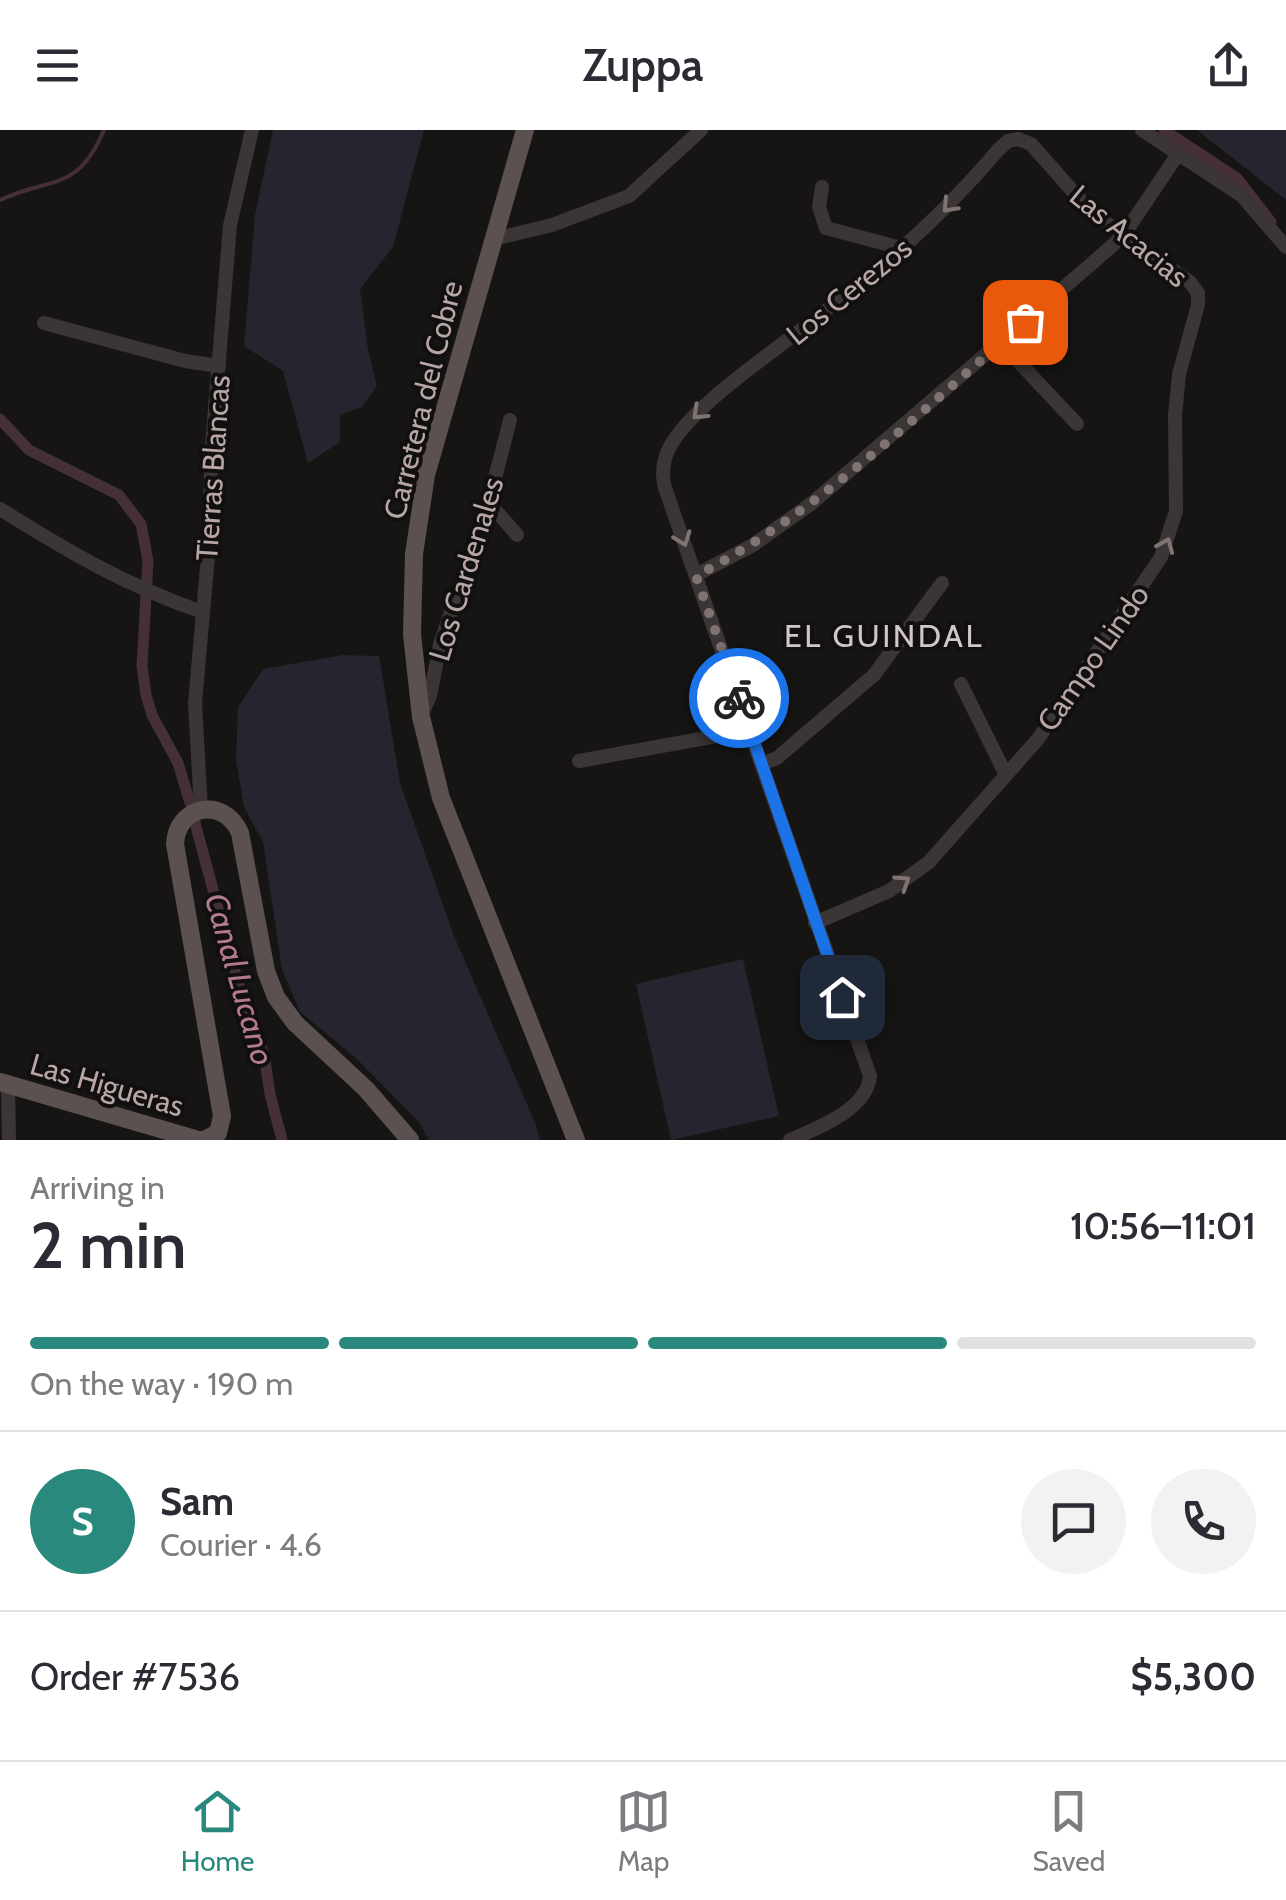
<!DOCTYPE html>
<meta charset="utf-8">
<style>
body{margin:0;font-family:Cabin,sans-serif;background:#f2f2f3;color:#2b2b33;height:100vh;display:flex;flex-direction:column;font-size:38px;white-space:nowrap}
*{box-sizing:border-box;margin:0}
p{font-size:32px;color:#7c7c81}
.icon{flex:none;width:55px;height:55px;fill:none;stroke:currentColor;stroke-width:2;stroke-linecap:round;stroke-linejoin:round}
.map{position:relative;height:1010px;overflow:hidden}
.side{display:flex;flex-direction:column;background:#fff;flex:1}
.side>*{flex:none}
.pin{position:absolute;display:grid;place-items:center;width:85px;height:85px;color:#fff;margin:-42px;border-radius:20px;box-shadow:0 5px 15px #0006}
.courier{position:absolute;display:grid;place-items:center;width:100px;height:100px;margin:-50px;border:8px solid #1a73e8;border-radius:50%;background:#fff;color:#222;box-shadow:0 2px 12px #0007}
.overview em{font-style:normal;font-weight:600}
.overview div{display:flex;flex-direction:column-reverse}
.overview{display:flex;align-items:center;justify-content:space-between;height:170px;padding:0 30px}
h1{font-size:65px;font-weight:600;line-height:75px}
.bar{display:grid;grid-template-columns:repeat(4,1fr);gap:15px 10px;align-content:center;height:120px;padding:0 30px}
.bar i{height:12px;border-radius:8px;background:#e1e1e2}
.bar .on{background:#29897d}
.bar p{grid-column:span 4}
.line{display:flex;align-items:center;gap:25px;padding:0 30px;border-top:2px solid #e1e1e2}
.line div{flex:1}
.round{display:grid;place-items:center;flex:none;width:105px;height:105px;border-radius:52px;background:#f2f2f3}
header{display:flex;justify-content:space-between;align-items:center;height:130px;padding:0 30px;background:#fff;font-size:45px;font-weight:600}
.tab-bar{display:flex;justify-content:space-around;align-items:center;height:140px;border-top:2px solid #e1e1e2;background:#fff;font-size:28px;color:#7c7c81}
.tab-bar a{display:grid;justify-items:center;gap:5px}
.tab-bar .on{color:#29897d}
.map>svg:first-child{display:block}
</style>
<header><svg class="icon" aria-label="menu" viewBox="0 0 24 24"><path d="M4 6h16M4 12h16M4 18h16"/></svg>Zuppa<svg class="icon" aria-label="share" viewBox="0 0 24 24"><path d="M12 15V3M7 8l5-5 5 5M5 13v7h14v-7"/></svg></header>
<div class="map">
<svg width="1286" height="1010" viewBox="0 0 1286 1010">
<rect width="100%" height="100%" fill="#161514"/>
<g fill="#26242e">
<path d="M273,0H424L393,117L360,159L368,220L377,256L362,277L340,285V312L308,333L283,241L244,216L255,85Z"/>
<path d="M1197,0H1286V70Z"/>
<path d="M343,525L379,526L400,653L454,806L536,995L540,1010H429L418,991L356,928L300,882L282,839L263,712L244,677L236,630L238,577L263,539Z"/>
<path d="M743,829L779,986L671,1010L636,854Z"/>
</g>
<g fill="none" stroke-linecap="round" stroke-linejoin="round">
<path stroke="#453038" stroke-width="4" d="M0,70C52,46 77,63 104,0"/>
<g stroke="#453038" stroke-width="11">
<path d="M1164,0L1237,48L1271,92"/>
<path d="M0,289L29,320L119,365L141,394L148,431L142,536L146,565L152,585L178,633L190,673"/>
<path d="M194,689L240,860L264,924L270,964L282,1010"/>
</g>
<g stroke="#3b3535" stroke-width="14">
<path d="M1142,0L1242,66L1286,117"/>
<path d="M822,57L819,77L826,98L905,119"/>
<path d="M494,109L552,95L629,66L701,0"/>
<path d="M44,193L185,231L219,236"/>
<path d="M1001,213L1077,294"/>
<path d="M0,379C69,422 125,455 202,482"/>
<path d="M487,379L498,383L517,405"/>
<path d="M696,445L753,415L812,373L1089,136L1123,106L1178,24"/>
<path d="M961,554L1006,645"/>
<path d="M421,586L430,566L440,514L487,379L510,290"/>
<path d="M579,631L750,600"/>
<path d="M761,634L777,628L874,545L942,453"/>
<path d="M201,679L195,573L208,426L212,315L230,95L252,0"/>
<path d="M815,793L889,761L929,732L1038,609L1161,427L1176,381L1175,286L1179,244L1198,175V163L1190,152L1092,83L1031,14L1018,9"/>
<path d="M8,955L9,1010"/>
<path d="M790,1010C817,998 867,980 870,946L665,358C660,339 664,323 676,307C706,266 781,216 823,183C888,134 945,83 998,20L1008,11L1018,9"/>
</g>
<g stroke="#5b5151" stroke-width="18">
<path d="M525,0L426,345L414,424L412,504L421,587L441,668L576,1010"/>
<path d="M0,952L198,1010"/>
<path d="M204,1010L218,1003L222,986L175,714C177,675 224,666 240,703L266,841L276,867L295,893L366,959L410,1010"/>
</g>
</g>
<defs><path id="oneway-chevron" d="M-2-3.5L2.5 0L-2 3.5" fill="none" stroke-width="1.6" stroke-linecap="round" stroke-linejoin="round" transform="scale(2.5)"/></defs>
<g stroke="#7f7374">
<use href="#oneway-chevron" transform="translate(949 76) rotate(133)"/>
<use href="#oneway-chevron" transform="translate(699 283) rotate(137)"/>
<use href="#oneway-chevron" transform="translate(683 409) rotate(70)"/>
<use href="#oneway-chevron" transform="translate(1166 415) rotate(-67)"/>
<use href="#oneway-chevron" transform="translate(903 752) rotate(-33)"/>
</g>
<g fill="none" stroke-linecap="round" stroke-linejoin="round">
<path stroke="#7f7374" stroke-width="10" stroke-dasharray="0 18" d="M739,568L696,446C820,381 920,282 1025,192"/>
<path stroke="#1a73e8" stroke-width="12" d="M739,568L842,867"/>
</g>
<g text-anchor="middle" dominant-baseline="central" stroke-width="8" stroke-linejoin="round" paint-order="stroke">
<g font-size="30" fill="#b7a5a8" stroke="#11100f">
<text transform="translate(1129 106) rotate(39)">Las Acacias</text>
<text transform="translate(849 161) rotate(-39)">Los Cerezos</text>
<text transform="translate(423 270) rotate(-76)">Carretera del Cobre</text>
<text transform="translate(213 338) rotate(-86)">Tierras Blancas</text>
<text transform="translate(466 439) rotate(-73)">Los Cardenales</text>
<text transform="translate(1093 528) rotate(-55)">Campo Lindo</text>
<text transform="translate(107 955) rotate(16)">Las Higueras</text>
</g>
<g font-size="32" letter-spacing="2.5" fill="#d3c6c8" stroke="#11100f">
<text x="884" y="505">EL GUINDAL</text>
</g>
<g font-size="32" font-style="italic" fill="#b47a8f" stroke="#11100f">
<text transform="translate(240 849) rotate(74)">Canal Lucano</text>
</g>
</g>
</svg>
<div class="pin" style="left:1025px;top:192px;background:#ea580c"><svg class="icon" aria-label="bag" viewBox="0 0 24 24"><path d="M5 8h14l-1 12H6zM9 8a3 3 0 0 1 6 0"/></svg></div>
<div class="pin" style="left:842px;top:867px;background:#1f2937"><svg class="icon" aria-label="home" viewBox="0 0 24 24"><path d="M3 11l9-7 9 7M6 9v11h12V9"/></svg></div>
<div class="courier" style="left:739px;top:568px"><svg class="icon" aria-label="bike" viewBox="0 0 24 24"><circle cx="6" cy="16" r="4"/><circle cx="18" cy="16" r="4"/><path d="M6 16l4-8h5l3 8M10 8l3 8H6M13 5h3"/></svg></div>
</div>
<section class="side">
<div class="overview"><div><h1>2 min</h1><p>Arriving in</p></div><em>10:56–11:01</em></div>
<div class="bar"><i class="on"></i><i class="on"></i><i class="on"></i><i></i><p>On the way · 190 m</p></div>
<div class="line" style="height:180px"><b class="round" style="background:#29897d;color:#fff">S</b><div><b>Sam</b><p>Courier · 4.6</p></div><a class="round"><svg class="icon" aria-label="chat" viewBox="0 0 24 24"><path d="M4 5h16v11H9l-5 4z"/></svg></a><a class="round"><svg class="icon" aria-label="phone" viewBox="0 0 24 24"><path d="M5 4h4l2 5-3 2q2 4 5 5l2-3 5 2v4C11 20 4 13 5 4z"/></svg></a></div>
<div class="line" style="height:130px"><div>Order #7536</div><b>$5,300</b></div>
</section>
<nav class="tab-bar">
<a class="on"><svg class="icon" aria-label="home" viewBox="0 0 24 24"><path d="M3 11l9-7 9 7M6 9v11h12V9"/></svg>Home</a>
<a><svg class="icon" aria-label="map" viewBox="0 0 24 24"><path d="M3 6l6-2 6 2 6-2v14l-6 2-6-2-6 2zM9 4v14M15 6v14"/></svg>Map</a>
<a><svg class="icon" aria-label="saved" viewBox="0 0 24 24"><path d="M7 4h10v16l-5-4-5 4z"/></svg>Saved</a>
</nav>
